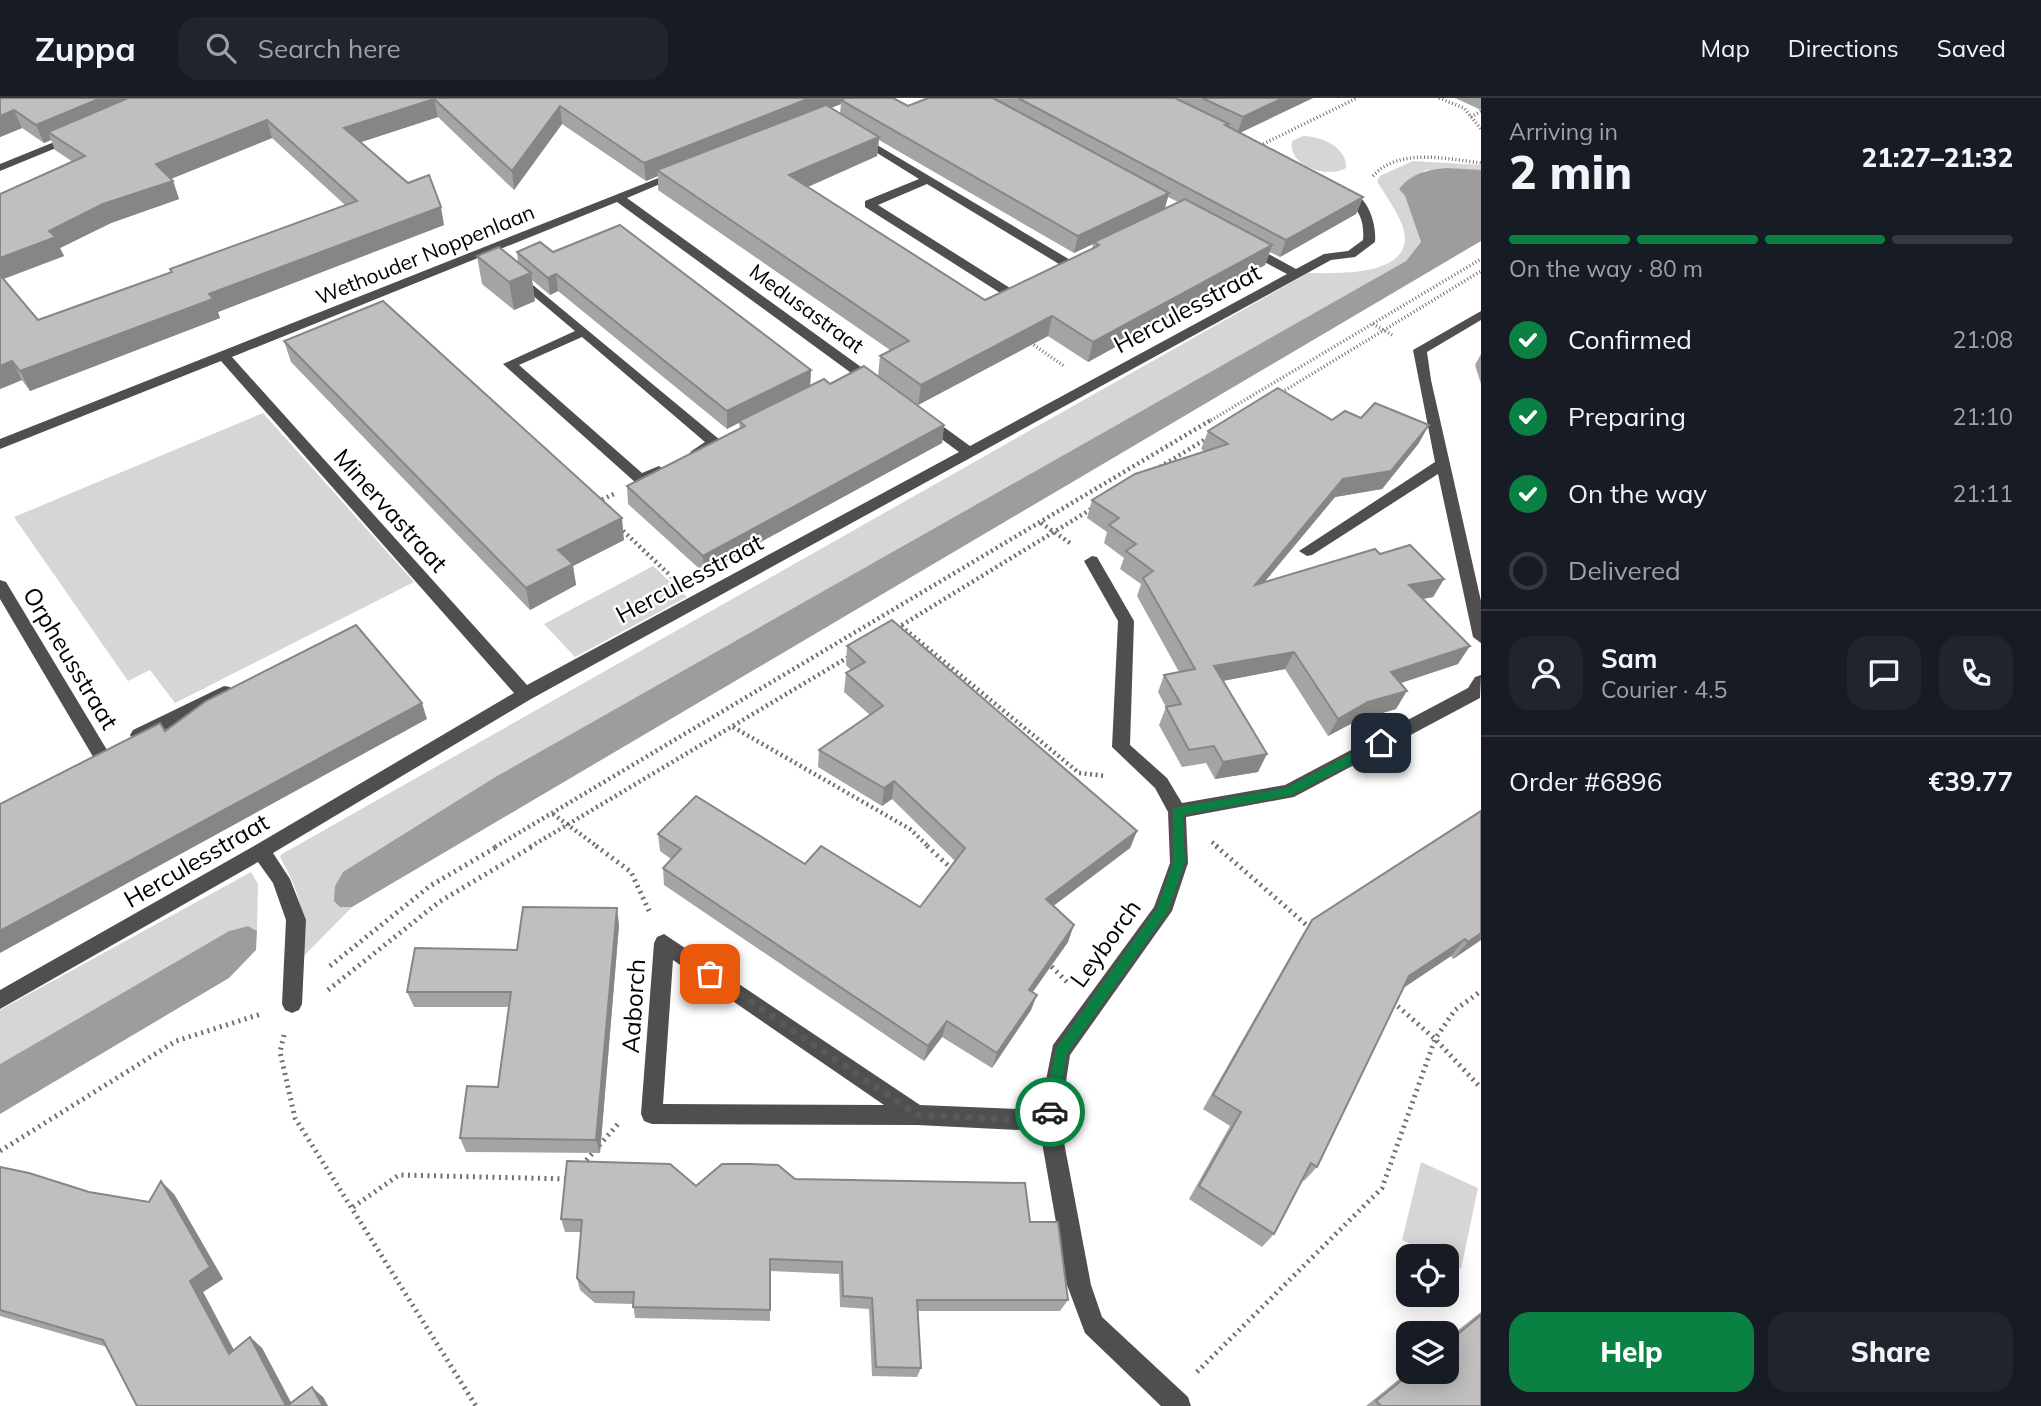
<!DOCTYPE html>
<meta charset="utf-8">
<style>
body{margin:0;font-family:Mulish,sans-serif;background:#20242c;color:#f1f3f6;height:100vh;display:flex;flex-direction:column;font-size:26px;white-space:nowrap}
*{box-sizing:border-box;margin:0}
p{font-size:23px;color:#9ea1a6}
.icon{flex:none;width:38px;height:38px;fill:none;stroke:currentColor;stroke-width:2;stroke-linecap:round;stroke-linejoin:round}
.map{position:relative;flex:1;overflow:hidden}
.details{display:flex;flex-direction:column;background:#171b24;width:560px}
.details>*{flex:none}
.buttons{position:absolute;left:1396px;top:1146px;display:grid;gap:14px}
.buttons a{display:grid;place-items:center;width:63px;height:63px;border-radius:14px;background:#171b24;box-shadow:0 4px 18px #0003;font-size:35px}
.pin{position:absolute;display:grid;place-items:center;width:60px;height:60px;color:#fff;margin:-30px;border-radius:14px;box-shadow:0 4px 10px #0006}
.courier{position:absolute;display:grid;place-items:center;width:70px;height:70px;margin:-35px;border:5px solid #0b8043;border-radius:50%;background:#fff;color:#222;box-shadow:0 2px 9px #0007}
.headline em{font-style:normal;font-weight:800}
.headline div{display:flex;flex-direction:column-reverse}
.headline{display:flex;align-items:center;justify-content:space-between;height:119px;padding:0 28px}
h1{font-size:46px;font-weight:800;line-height:52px}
.bar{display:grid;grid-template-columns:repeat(4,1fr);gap:10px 7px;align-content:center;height:84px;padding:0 28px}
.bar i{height:9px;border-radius:5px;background:#363941}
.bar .selected{background:#0b8043}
.bar p{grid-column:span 4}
.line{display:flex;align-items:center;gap:18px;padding:0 28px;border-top:2px solid #363941}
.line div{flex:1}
.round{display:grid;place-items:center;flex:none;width:74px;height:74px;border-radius:21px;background:#20242c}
ol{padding:0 28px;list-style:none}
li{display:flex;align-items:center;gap:21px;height:77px}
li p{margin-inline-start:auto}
li .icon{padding:7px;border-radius:50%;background:#0b8043;color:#fff;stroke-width:4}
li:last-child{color:#9ea1a6}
li i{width:38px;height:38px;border:4px solid #363941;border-radius:50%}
.action{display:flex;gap:14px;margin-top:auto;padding:14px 28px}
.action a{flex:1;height:80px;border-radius:21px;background:#0b8043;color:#fff;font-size:28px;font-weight:800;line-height:80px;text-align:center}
.action a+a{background:#20242c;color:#f1f3f6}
header{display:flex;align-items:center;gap:42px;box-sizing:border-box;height:98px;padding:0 35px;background:#171b24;border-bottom:2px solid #363941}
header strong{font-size:33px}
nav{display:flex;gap:38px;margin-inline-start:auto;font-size:24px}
.search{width:490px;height:63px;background:#20242c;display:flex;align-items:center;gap:18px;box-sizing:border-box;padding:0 24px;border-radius:21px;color:#9ea1a6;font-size:26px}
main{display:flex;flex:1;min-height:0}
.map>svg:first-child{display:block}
</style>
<header>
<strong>Zuppa</strong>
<div class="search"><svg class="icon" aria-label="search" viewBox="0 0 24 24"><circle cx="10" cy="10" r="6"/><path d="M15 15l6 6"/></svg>Search here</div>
<nav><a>Map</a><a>Directions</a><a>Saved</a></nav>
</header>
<main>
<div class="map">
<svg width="1481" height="1308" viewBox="0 0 1481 1308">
<rect width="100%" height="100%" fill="#fff"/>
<g fill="#d6d6d6">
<path d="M1303,38C1321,38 1347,49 1346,70C1328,81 1287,68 1292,43Z"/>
<path d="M1413,63L1481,67V72H1426L1399,91L1405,98L1421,144L1406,163L497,678L340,809H352L302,860C303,812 303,801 280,759L282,756L1308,175C1334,175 1402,179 1405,142C1406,124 1386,99 1377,83L1380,78Z"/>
<path d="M263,315L414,484L175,605L150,572L128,583L14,419Z"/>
<path d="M653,468L687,499L575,559L544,526Z"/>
<path d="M251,774L258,786L257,833L248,828L229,833L0,966V912Z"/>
<path d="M1421,1064L1478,1090L1461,1171L1447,1164V1158H1436L1402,1142Z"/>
</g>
<g fill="#9d9d9d">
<path d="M1446,70L1481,72V143L352,809H340L334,803L335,788L343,774L497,678L1406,163L1421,144L1405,98L1399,91C1412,75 1427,72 1446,70Z"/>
<path d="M248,828L257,833L256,852L229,880L0,1016V966L229,833Z"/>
</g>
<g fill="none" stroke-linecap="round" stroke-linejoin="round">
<g stroke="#717171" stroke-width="3.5" stroke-dasharray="1 2.5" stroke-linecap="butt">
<path d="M1439,0L1464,10L1481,31"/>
<path d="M1471,19L1481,13"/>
<path d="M1257,49L1357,0"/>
<path d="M1373,78C1399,49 1447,61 1481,65"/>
<path d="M1373,226L1394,238"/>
<path d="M1028,243L1064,268"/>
<path d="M1279,296L1481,173"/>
<path d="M1208,324L1481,161"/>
</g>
<g stroke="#717171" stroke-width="4.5" stroke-dasharray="2 3.5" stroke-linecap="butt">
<path d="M1160,369L1209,339"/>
<path d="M597,404L614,396"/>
<path d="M1041,425L1070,445"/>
<path d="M619,429L674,481"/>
<path d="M901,528L1079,675L1106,678"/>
<path d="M897,530L1093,410"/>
<path d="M733,629L910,731L929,749"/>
<path d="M553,716L598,749"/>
<path d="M1212,744L1218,749"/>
<path d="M495,749L1211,322"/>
<path d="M530,749L850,558"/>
</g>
<g stroke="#717171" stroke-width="5" stroke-dasharray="2 4.5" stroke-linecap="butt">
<path d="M596,748L631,774L650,815"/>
<path d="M927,748L953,772"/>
<path d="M1216,748L1311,831"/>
<path d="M1047,864L1068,885"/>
<path d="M330,868L430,788L498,748"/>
<path d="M328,892L439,804L533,748"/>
<path d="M1393,904L1435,941L1481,990"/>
<path d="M284,937L280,954L295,1020L476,1308"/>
<path d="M0,1053L176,943L261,916"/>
<path d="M582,1067L618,1026"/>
<path d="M353,1109L399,1077L569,1081"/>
<path d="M1197,1274L1382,1090L1435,941L1455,912L1481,893"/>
</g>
<g fill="#4f4f4f" fill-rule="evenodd">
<path d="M857,35L1072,163L1074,166L1055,178H1047V172L1059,166L927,86L878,107L1010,190L1026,183L1032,187L1013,198H1005L865,109V103L919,81L853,40V36Z"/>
<path d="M74,36L80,39L78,41L0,73V66Z"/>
<path d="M676,73L686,75L627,100L879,282V288H869L617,104L232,259L527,587L959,354L920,325V319H930L970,348L1287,176L1242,152V146H1250L1296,171L1324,156L1348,153L1363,142C1365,120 1357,107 1338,96V92C1365,88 1377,123 1375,144L1355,159L1331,162L531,601L273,755L290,781L306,822L302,906L299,912L292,915L285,912L282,906L286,822L273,785L258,764L0,911V892L254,748L514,595L221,263L0,351V341Z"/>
<path d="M516,173L720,342V348L702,357H692L690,354L705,344L582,239L519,267L642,375L659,368L666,373L646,385H636L503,266L575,233L512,180L510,177Z"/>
<path d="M1481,213V222L1427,254L1431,282L1481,503V545L1473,539L1438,376L1312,457L1307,458L1299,453L1435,364L1413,252Z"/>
<path d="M1092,458L1097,459L1134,523L1130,647L1167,680L1182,705L1285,687L1468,590L1475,579L1481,577L1480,600L1294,699L1186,719L1188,765L1172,813L1070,957L1060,1023L1091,1187L1102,1219L1188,1299L1191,1308H1161L1085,1235L1067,1187L1040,1033L917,1027L652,1026L644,1023L641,1016L654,845L657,839L664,836L920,1007L1040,1012L1053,947L1154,809L1170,765L1168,714L1155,690L1112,649L1118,523L1084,463ZM673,862L884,1007L663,1006Z"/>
<path d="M0,482L6,484L107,652L110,657L107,662H95L0,501Z"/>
<path d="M224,588L230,589L232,594L230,599L145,642H133L130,637L133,632Z"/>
</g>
</g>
<g fill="#a4a4a4" fill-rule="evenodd">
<path d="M0,0H893L908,8L928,0H1313L1240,35L1363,99L1356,116L1280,159L1270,154L1265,167L1088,264L1048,238L918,307L878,278L880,258L890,252L658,92V78L646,83L562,26L514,92L438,19L361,44L444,127L218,214L220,220L30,293L22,282L0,291V96L73,64L55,52L51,42L44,45L22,30L0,39ZM841,6L840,15L831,10ZM272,40L345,107L170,171L171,174L38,222L4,181L64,158L60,150L111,125L179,101L173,83L171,81ZM879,42L1074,155L1093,146L1092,151L985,202L808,89L877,58ZM1168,99L1178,104L1165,110Z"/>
<path d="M1455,0H1481V12Z"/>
<path d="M517,154H553L811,272L810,288L830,286L944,327L942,345L704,475L628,406L627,388L740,331L739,324L727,331L558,193L550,197L532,182L535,203L514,212L482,186L477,158L518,164Z"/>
<path d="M284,243L624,442L573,468L576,487L530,512L291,264Z"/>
<path d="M1481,256V286L1475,267Z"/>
<path d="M1332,322L1419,345L1382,391L1335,399L1264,484L1380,456L1444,481L1433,499L1423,501L1458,566L1400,585L1396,611L1358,622L1328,638L1285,571L1223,583L1258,674L1215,681L1206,665L1182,669L1159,627L1166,609L1158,594L1164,577L1179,574L1137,498L1141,486L1120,471L1124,460L1104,445L1107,434L1087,420L1092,402L1205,354L1201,351L1208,333Z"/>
<path d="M847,548L1137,733L1130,750L1053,808L1068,844L1033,894L1031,912L992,970L942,939L924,963L664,787L663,770L671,761L660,753L658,736L805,766L920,809L955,763L892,701L882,708L818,669L819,652L870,617L844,594L846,575L851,572L846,567Z"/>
<path d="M1481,713V842L1453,861L1451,858L1404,889L1317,1069L1304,1083L1302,1082L1274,1136L1262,1149L1189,1101L1230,1028L1203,1011L1301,839L1312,822Z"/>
<path d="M619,827L600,1055L466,1054L460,1040L498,989L509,909H414L407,894L517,852Z"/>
<path d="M0,1069L89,1094L149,1104L174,1096L223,1181L203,1194L234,1252L250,1239L262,1250L291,1305L323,1299L328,1308H137L107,1249L0,1218Z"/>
<path d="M795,1081L1030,1124L1068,1202L1060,1213H918L921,1270L917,1279L872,1278L869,1211L840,1209L839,1176L770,1173V1223L635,1220L633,1206L595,1205L580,1192L577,1180L581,1134H565L561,1121L696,1088Z"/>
<path d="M1481,1214V1308H1366L1409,1273V1274H1447V1241Z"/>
</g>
<g fill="#868686">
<path d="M101,0H151L48,34L51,42L44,45L36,27Z"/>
<path d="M810,0H852L841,2V6L663,76L657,72L658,78L646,83L644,65Z"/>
<path d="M1283,0H1313L1237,36L1243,19Z"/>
<path d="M434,1L438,19L349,48L344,30Z"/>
<path d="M560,8L562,26L514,92L512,73Z"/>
<path d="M14,12L22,30L0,39V18Z"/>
<path d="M267,22L272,40L163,84L156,66Z"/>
<path d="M879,39L877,58L789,97V77Z"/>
<path d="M173,83L179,101L111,125L60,150L64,158L0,182V160L49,133L103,106Z"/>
<path d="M1169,95L1164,113L1094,144L1093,146L1074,155L1078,138Z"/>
<path d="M1363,99L1356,116L1280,159L1286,142Z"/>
<path d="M441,109L444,127L218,214L220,220L30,293L20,273L209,196Z"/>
<path d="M1272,147L1265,167L1088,264L1093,244Z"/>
<path d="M531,175L535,203L514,212L509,184Z"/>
<path d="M556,176L558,193L550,197L548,180Z"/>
<path d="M1052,218L1048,238L918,307L921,287Z"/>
<path d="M12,263L22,282L0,291V268Z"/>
<path d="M811,272L810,289L727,331V313Z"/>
<path d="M944,327L942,345L704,475L703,458Z"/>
<path d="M1429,327L1419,345L1382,391L1335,399L1247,505L1255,487L1343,381Z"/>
<path d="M622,420L624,442L573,468L576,487L530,512L526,490L558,452Z"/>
<path d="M1444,481L1433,499L1399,505L1409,487Z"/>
<path d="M1470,548L1458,566L1380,592L1391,574Z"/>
<path d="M1294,554L1285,571L1206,586L1214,568Z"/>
<path d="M1407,593L1396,611L1358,622L1328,638L1338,621L1368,604Z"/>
<path d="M422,605L427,621L0,855V833Z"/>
<path d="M1267,656L1258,674L1215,681L1223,664Z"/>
<path d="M894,683L892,701L882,708L884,690Z"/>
<path d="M1137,733L1130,750L1040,818L1046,801Z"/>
<path d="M617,810L619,827L600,1055L596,1042Z"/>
<path d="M1074,827L1068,844L1023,907L1029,892Z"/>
<path d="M1481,835V842L1453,861L1468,844Z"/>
<path d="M1465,841L1451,858L1396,895L1409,878Z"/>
<path d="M1037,897L1031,912L992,970L997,955Z"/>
<path d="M947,923L942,939L924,963L928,948Z"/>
<path d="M161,1083L174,1096L223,1181L203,1194L241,1266L229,1256L190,1183Z"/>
<path d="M250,1239L262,1250L293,1308H286Z"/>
<path d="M312,1289L323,1299L328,1308H323Z"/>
</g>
<g fill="#bfbfbf" stroke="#868686" stroke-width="2">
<path d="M0,0H101L36,27L14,12L0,18Z"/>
<path d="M128,0H810L644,65L560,8L512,73L434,1L344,30L408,85L429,77L441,109L209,196L213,201L20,273L12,263L0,268V177L38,222L172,174L170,171L357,103L267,22L156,66L173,83L103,106L49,133L56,139L0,160V96L85,58L48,34Z"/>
<path d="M845,0H893L908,8L928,0H993L1169,95L1078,138L841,2Z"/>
<path d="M1018,0H1175L1229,26L1225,27L1363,99L1286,142Z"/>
<path d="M1202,0H1283L1243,19Z"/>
<path d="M826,7L879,39L789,77L985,202L1096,149L1099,147L1094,144L1185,101L1272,147L1093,244L1052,218L921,287L880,258L909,243L657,72Z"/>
<path d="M620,127L811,272L727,313L556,176L548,180L517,154L540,144L553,154Z"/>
<path d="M499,149L531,175L509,184L477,158Z"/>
<path d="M383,203L622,420L558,452L573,466L526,490L284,243Z"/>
<path d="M864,268L944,327L703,458L627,388L745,328L739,323L824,281L830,286Z"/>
<path d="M1278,290L1332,322L1345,313L1361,320L1375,305L1429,327L1391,373L1343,381L1255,487L1375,451L1380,456L1410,447L1444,481L1409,487L1470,548L1391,574L1407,593L1368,604L1338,621L1294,554L1214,568L1267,656L1223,664L1214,648L1189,652L1166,609L1181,606L1164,577L1195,571L1143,480L1153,473L1126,453L1136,446L1109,427L1119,420L1092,402L1135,376L1228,346L1208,333Z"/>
<path d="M892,522L1137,733L1046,801L1074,827L1029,892L1037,897L997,955L947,923L928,948L663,770L681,751L658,736L696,698L805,766L821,748L920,809L965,750L894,683L884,690L819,652L883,608L846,575L865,564L847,548Z"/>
<path d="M356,527L422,605L0,833V706L160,625L165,633L206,603Z"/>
<path d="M1481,713V835L1468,844L1465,841L1409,878L1317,1069L1311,1065L1274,1136L1199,1088L1241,1014L1213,997L1312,822Z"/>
<path d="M523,809L617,810L596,1042L460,1040L467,988L498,989L511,894H407L415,850L517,852Z"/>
<path d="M567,1063L670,1066L696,1088L722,1066H750L778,1067L795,1081L1025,1085L1030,1124H1058L1068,1202H917L921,1270L876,1269L872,1200L843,1198L842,1164L770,1161V1212L633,1209L634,1194H591L577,1180L582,1122L561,1121Z"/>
<path d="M0,1069L29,1075L89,1094L149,1104L161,1083L210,1169L190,1183L229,1256L250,1239L286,1308H137L103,1242L0,1212Z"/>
<path d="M1481,1217V1308H1381L1376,1303L1412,1274H1447V1245Z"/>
<path d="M312,1289L323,1308H287Z"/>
</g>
<path fill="#0b8043" d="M1381,640L1387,645L1385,648L1292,697L1183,717L1185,765L1168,813L1067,956L1057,1014L1050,1020L1046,1018L1044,1014L1056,950L1157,810L1173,765V710L1286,690Z"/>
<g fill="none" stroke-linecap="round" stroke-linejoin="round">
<path stroke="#595959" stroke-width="7" stroke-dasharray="0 12.6" d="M710,876L917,1017L1049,1023L1050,1014"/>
</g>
<g text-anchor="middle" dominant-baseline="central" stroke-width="5" stroke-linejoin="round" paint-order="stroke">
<g font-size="21" fill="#000" stroke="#fff">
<text transform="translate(425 156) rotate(-22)">Wethouder Noppenlaan</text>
<text transform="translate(807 210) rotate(36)">Medusastraat</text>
</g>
<g font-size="24" fill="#000" stroke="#fff">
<text transform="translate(1187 210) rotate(-28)">Herculesstraat</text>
<text transform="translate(391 412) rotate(48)">Minervastraat</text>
<text transform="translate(689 480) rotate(-28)">Herculesstraat</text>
<text transform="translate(71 560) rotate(59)">Orpheusstraat</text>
<text transform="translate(196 762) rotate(-30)">Herculesstraat</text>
<text transform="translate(1105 845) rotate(-54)">Leyborch</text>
<text transform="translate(633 908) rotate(-86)">Aaborch</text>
</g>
</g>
</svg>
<div class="buttons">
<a><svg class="icon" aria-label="locate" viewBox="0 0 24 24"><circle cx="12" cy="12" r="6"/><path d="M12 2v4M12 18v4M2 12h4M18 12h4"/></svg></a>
<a><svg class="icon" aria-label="layers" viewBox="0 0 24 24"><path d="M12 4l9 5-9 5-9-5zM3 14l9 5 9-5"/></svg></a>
</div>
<div class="pin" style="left:710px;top:876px;background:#ea580c"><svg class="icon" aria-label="bag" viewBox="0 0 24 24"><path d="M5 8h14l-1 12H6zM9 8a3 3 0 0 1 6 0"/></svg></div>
<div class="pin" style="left:1381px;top:645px;background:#1f2937"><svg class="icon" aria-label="home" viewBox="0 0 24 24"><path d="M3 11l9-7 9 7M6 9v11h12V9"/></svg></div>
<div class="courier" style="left:1050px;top:1014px"><svg class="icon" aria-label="car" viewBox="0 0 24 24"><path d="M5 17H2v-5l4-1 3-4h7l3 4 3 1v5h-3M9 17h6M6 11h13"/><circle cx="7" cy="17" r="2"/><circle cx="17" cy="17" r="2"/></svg></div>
</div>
<section class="details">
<div class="headline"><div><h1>2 min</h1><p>Arriving in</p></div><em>21:27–21:32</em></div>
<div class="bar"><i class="selected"></i><i class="selected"></i><i class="selected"></i><i></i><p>On the way · 80 m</p></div>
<ol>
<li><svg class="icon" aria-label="check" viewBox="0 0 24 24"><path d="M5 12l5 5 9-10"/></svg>Confirmed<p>21:08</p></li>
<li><svg class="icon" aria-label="check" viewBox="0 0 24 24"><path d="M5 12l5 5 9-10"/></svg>Preparing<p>21:10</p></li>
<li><svg class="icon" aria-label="check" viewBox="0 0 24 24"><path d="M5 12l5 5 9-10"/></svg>On the way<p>21:11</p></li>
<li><i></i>Delivered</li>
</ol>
<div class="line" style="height:126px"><a class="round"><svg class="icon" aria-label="person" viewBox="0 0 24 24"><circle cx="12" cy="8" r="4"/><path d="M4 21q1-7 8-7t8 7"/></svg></a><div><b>Sam</b><p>Courier · 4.5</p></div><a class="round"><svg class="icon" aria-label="chat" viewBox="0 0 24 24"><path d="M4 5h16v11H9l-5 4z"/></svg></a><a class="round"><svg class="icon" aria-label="phone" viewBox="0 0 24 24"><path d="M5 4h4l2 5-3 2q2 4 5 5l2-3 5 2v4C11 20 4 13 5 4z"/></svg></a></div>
<div class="line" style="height:91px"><div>Order #6896</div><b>€39.77</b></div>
<div class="action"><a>Help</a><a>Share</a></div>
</section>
</main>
